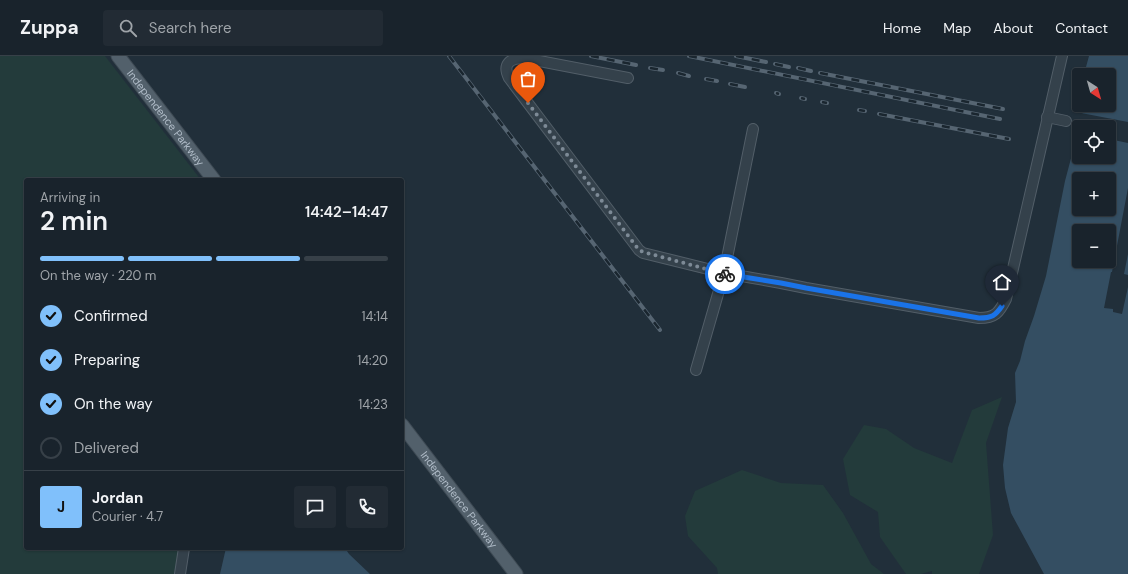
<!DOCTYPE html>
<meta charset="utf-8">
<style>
body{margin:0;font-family:"DM Sans",sans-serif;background:#222b34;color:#f1f3f6;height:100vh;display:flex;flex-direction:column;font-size:15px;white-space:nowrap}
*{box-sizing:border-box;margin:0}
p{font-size:13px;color:#9fa4a9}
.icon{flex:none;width:22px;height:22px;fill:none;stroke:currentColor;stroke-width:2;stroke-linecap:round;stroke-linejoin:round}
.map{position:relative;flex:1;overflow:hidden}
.drawer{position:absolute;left:24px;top:122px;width:380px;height:372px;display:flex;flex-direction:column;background:#19232c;border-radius:4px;box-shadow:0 1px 3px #0004,0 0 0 1px #374048}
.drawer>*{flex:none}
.needle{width:26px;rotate:143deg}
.controls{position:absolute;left:1072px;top:12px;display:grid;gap:8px}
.controls a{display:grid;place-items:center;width:44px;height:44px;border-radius:4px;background:#19232c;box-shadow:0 1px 3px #0004,0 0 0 1px #374048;font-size:20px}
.pin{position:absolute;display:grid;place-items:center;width:34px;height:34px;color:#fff;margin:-41px -17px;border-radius:50% 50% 50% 0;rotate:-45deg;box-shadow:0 0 4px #0007}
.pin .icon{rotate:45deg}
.courier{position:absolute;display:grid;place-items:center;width:40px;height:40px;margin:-20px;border:3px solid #1a73e8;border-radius:50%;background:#fff;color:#222;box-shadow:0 1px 5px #0007}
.summary em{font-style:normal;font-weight:600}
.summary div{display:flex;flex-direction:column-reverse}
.summary{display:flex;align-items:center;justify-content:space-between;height:68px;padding:0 16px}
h1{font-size:26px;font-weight:600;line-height:30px}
.bar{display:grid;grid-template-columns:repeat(4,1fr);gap:6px 4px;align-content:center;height:48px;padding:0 16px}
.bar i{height:5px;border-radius:3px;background:#374048}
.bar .active{background:#80c0fb}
.bar p{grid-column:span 4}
.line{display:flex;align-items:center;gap:10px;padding:0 16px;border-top:1px solid #374048}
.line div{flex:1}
.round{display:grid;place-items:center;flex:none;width:42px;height:42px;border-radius:4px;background:#222b34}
ol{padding:0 16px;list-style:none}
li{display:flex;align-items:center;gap:12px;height:44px}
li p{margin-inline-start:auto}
li .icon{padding:4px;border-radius:50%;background:#80c0fb;color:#111;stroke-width:4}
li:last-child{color:#9fa4a9}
li i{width:22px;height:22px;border:2px solid #374048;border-radius:50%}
header{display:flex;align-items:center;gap:24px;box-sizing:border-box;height:56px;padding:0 20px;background:#19232c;border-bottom:1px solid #374048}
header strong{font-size:19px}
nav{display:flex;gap:22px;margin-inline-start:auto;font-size:14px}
.search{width:280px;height:36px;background:#222b34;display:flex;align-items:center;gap:10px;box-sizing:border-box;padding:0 14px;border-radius:4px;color:#9fa4a9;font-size:15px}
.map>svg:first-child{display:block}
</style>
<header>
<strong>Zuppa</strong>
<div class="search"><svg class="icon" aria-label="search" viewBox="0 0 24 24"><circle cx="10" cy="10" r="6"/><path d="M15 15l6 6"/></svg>Search here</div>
<nav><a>Home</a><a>Map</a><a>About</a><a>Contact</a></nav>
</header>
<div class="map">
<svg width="1128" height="518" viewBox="0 0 1128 518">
<rect width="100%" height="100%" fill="#212f3a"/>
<g fill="#233b3b">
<path d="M0,0H105L201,124H26V492H180L174,518H0Z"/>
<path d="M1002,341L986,387L993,479L979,518H932V515L921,518H906L880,481L878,456L850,439L843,403L864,369L886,373L914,392L952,407L972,354Z"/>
<path d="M742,414L781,427L823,429L843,457L871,508L884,518H718L717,512L688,480L685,460L695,435Z"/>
</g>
<g fill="#344e62" fill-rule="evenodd">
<path d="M1089,0H1128V518H1044L1011,457L1005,432L1003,409L1008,372L1016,346L1015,317L1020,305L1025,285L1034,260L1046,220L1065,125L1079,72V101H1109V71H1079L1083,55L1084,49H1109V19H1086V11ZM1079,123H1109V153H1079ZM1079,175H1109V205H1079Z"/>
<path d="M226,492H345L349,498L370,518H220Z"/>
</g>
<g fill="#212f3a">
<path d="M1081,57L1128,66V87L1109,83V71H1079V77L1076,76Z"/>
<path d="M1128,132V198L1124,218L1128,219V231L1122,258L1113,256V253L1104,252L1111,216H1112Z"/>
</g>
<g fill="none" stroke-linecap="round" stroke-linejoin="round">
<defs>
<g id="minor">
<path d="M628,22L524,2C510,2 502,8 509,22L639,194L643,197L724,217L781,227L806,232L979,262C995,262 999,257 1006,243L1062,0"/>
<path d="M1047,61L1066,65"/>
<path d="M696,314L724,217L753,73"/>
<path d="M180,518L184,492"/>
</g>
<g id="major">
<path id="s1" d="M118,0L214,124"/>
<path id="s2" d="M402,369L516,518"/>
</g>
</defs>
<use href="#minor" stroke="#525e68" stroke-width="12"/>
<use href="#major" stroke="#3e4a54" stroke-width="15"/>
<use href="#minor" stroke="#34414b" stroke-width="10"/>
<use href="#major" stroke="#52606b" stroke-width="13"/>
<defs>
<g id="rail">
<path d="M449,0L660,274"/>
<path d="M591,0L636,9"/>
<path d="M689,0L1000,63"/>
<path d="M736,0L766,6"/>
<path d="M775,8L789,11"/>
<path d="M650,12L663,14"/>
<path d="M798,12L811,15"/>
<path d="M678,17L689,20"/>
<path d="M820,17L1003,53"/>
<path d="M706,23L717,25"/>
<path d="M730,28L745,31"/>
<path d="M776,37L779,38"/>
<path d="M801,42L805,43"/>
<path d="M822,46L827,47"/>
<path d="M859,54L865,55"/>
<path d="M879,58L1009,83"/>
</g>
</defs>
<use href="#rail" stroke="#566572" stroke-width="4"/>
<use href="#rail" stroke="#1a262f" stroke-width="2.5" stroke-dasharray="8" stroke-linecap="butt"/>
</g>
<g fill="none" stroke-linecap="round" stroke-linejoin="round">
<path stroke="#7d8a96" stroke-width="4" stroke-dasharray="0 7.2" d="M528,47L639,194L643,196L725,218"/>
<path stroke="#1a73e8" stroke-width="5" d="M725,218L781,227L806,232L979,262C992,262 995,260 1002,250"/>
</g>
<g text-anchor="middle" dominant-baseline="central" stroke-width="4" stroke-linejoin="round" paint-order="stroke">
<g font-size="11" fill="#afbbc7" stroke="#1a262f">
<text stroke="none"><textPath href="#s1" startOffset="78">Independence Parkway</textPath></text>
<text stroke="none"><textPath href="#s2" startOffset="94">Independence Parkway</textPath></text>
</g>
</g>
</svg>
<div class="controls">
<a><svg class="needle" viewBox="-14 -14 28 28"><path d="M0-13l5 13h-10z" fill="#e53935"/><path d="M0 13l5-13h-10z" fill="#9fa4a9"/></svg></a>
<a><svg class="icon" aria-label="locate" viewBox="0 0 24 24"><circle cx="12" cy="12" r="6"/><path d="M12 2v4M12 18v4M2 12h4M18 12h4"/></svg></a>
<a>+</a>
<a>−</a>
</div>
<div class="pin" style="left:528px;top:47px;background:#ea580c"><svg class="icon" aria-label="bag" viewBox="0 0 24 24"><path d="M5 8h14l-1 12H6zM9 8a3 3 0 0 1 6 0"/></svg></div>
<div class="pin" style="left:1002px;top:250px;background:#1f2937"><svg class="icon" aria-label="home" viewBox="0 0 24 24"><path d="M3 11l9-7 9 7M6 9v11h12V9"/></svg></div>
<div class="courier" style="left:725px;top:218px"><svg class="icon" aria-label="bike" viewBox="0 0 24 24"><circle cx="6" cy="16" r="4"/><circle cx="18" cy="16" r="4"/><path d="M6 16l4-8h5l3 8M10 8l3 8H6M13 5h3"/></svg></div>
<section class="drawer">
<div class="summary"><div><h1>2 min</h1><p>Arriving in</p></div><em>14:42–14:47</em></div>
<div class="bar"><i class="active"></i><i class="active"></i><i class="active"></i><i></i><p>On the way · 220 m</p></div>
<ol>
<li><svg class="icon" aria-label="check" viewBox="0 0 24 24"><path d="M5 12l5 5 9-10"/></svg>Confirmed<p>14:14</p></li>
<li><svg class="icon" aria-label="check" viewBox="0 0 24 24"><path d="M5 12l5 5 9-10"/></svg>Preparing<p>14:20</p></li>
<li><svg class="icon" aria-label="check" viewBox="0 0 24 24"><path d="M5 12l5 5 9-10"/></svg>On the way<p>14:23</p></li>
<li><i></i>Delivered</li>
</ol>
<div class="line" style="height:72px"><b class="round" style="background:#80c0fb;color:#111">J</b><div><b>Jordan</b><p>Courier · 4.7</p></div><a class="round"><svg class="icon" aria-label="chat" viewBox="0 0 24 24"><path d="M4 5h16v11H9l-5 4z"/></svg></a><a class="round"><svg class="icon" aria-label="phone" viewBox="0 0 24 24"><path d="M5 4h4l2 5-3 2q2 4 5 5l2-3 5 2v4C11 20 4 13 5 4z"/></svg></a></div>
</section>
</div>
